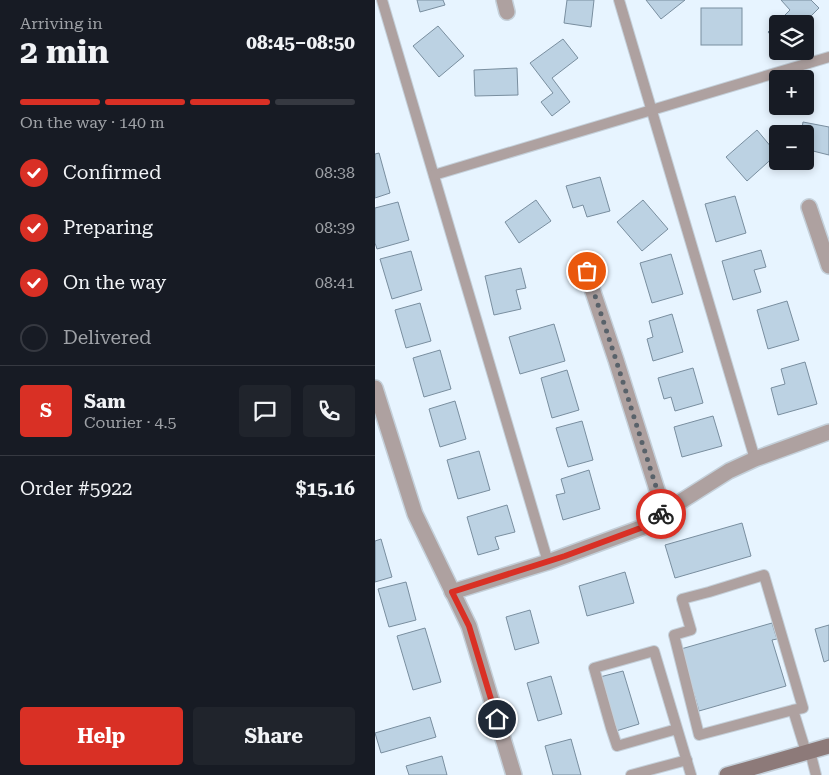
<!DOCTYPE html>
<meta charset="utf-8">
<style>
body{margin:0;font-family:"Roboto Serif",serif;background:#20242c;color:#f1f3f6;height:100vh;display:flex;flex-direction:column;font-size:19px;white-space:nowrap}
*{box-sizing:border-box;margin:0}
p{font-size:16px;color:#9ea1a6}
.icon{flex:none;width:28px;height:28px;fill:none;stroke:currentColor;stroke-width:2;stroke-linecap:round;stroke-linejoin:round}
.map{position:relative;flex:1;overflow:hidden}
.details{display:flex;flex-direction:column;background:#171b24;width:375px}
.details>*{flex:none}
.controls{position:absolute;left:394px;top:15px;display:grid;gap:10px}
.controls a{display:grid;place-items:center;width:45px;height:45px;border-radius:5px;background:#171b24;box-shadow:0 2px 8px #0003;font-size:25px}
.pin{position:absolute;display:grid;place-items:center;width:42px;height:42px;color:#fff;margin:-21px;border:2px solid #fff;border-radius:50%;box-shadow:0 1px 5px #0007}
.courier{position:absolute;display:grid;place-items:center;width:50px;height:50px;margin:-25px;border:4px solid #d93025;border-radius:50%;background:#fff;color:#222;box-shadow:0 1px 6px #0007}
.overview em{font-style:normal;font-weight:700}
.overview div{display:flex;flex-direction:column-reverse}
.overview{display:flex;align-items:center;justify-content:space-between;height:85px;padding:0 20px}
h1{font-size:32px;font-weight:700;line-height:38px}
.bar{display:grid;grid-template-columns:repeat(4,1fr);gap:8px 5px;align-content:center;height:60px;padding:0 20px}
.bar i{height:6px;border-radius:4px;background:#363941}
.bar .current{background:#d93025}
.bar p{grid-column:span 4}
.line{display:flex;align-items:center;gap:12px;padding:0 20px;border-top:1px solid #363941}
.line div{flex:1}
.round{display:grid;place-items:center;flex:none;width:52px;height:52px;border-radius:5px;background:#20242c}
ol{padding:0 20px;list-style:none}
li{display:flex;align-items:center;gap:15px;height:55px}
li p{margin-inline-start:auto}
li .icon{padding:5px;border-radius:50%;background:#d93025;color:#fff;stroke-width:4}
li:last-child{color:#9ea1a6}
li i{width:28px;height:28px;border:2px solid #363941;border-radius:50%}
.button{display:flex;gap:10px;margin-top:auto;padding:10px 20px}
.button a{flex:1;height:58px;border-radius:5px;background:#d93025;color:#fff;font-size:20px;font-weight:700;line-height:58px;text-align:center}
.button a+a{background:#20242c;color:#f1f3f6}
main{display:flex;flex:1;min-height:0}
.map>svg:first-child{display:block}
</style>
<main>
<section class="details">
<div class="overview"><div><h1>2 min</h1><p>Arriving in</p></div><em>08:45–08:50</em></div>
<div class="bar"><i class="current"></i><i class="current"></i><i class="current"></i><i></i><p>On the way · 140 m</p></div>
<ol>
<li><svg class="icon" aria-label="check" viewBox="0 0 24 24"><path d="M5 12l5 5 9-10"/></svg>Confirmed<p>08:38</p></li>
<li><svg class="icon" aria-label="check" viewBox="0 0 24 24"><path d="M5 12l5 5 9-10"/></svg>Preparing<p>08:39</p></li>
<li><svg class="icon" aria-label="check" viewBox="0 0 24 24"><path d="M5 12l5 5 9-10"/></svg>On the way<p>08:41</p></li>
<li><i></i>Delivered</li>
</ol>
<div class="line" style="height:90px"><b class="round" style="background:#d93025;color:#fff">S</b><div><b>Sam</b><p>Courier · 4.5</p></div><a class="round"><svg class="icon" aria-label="chat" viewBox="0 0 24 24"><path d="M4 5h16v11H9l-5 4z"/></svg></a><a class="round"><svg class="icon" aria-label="phone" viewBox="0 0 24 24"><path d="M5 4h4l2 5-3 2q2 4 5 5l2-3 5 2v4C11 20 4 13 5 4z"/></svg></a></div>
<div class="line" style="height:65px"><div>Order #5922</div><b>$15.16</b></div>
<div class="button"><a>Help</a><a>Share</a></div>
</section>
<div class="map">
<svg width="454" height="775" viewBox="0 0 454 775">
<rect width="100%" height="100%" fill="#e7f4ff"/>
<g fill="#bcd2e3" stroke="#798e9f">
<path d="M42,0H68L70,5L45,12Z"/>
<path d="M192,0H219L216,27L189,23Z"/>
<path d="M271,0H310L286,19Z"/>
<path d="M406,0H436L444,8L428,24H402V42L393,32L415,10Z"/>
<rect x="326" y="8" width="41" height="37"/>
<path d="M63,26L89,56L64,77L38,46Z"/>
<path d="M188,39L203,58L177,78L195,102L177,116L166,102L178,93L155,63Z"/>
<path d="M142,68L143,95L100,96L99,70Z"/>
<path d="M428,122L454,127V155L430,149V134H426Z"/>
<path d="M382,130L402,154L372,181L351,157Z"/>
<path d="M4,153L15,193L0,198V154Z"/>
<path d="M225,177L235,211L212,217L208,205L198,208L191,186Z"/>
<path d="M360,196L371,233L341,242L330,204Z"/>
<path d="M161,200L176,221L144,243L130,222Z"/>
<path d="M268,200L293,229L267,251L242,222Z"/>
<path d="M23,202L34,240L2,249L0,243V208Z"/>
<path d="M386,250L391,267L379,270L386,292L358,300L347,261Z"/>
<path d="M36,251L47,290L17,299L5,259Z"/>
<path d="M296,254L308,294L277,303L265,263Z"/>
<path d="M146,268L151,288L141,290L146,309L119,315L110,276Z"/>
<path d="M412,301L424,340L393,349L382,310Z"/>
<path d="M45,303L56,341L31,348L20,310Z"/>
<path d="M297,314L308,352L278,361L272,339L278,337L274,321Z"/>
<path d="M179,324L190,361L145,374L134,337Z"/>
<path d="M65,350L76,389L49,397L38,358Z"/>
<path d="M430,362L442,404L403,415L396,388L410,384L406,369Z"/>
<path d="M318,368L328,403L300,411L296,397L289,399L283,378Z"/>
<path d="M192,370L204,410L177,418L166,378Z"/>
<path d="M80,401L91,439L65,447L54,409Z"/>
<path d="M338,416L347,446L307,457L299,427Z"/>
<path d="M207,421L218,460L193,467L181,428Z"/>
<path d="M104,451L115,490L83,499L72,460Z"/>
<path d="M214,470L225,509L188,520L181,495L190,493L186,479Z"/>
<path d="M132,505L140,532L120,537L124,549L103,555L92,517Z"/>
<path d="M367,523L376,556L300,578L290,545Z"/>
<path d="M6,539L17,577L0,582V541Z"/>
<path d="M250,572L259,603L212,616L204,586Z"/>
<path d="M31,582L41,620L14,627L3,589Z"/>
<path d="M155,610L164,643L140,650L131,617Z"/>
<path d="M397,623L402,639L397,640L411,686L324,711L306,649Z"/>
<path d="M454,625V660L449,662L440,629Z"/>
<path d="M50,628L66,682L38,690L22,636Z"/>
<path d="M248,671L264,724L241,731L225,677Z"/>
<path d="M176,676L187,714L163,721L152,683Z"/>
<path d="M55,717L61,737L6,753L0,733Z"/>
<path d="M196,739L206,775H178L170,746Z"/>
<path d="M67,756L72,775H34L31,766Z"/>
</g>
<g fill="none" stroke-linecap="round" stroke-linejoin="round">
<defs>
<g id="lane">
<path d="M7,0L173,562"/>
<path d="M244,0L380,459"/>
<path d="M59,175L454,57"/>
<path d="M418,710L324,735L299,635L316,630L307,599L334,592L389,575L428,708L418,710L431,752"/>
<path d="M302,729L242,746L236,728L219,668L279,651L316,775"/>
<path d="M435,751L441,775"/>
<path d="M256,775L312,760"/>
</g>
<g id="street">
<path d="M129,0L132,12"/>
<path d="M434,207L454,266"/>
<path d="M211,271L241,360L289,512"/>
<path d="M0,388L40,514L94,626L139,775"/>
<path d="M77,592L173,562L271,526L289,512L354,471L380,459L454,432"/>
</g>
<path id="secondary" d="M352,775L454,746"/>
</defs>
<use href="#lane" stroke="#c4d0da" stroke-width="12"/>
<use href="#street" stroke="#c4d0da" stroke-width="18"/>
<use href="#secondary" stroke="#c4d0da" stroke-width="18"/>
<use href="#lane" stroke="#aea1a0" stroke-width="10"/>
<use href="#street" stroke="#aea1a0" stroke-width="15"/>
<use href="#secondary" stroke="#8d7a79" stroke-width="15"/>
</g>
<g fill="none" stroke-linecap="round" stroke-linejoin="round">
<path stroke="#59626a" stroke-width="5" stroke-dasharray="0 9" d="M212,271L241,360L289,512L286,514"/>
<path stroke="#d93025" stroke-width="6" d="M122,719L94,626L77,592L190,556L271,526L286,514"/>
</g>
</svg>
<div class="controls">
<a><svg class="icon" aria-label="layers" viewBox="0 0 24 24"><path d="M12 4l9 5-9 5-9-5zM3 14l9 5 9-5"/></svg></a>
<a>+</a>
<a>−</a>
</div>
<div class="pin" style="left:212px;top:271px;background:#ea580c"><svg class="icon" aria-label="bag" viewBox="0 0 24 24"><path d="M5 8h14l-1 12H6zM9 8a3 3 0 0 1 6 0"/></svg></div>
<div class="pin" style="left:122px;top:719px;background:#1f2937"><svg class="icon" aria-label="home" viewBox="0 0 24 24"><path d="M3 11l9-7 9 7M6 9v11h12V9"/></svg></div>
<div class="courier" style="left:286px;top:514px"><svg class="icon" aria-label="bike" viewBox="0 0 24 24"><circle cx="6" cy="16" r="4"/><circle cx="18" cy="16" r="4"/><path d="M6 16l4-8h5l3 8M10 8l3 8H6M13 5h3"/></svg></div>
</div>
</main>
